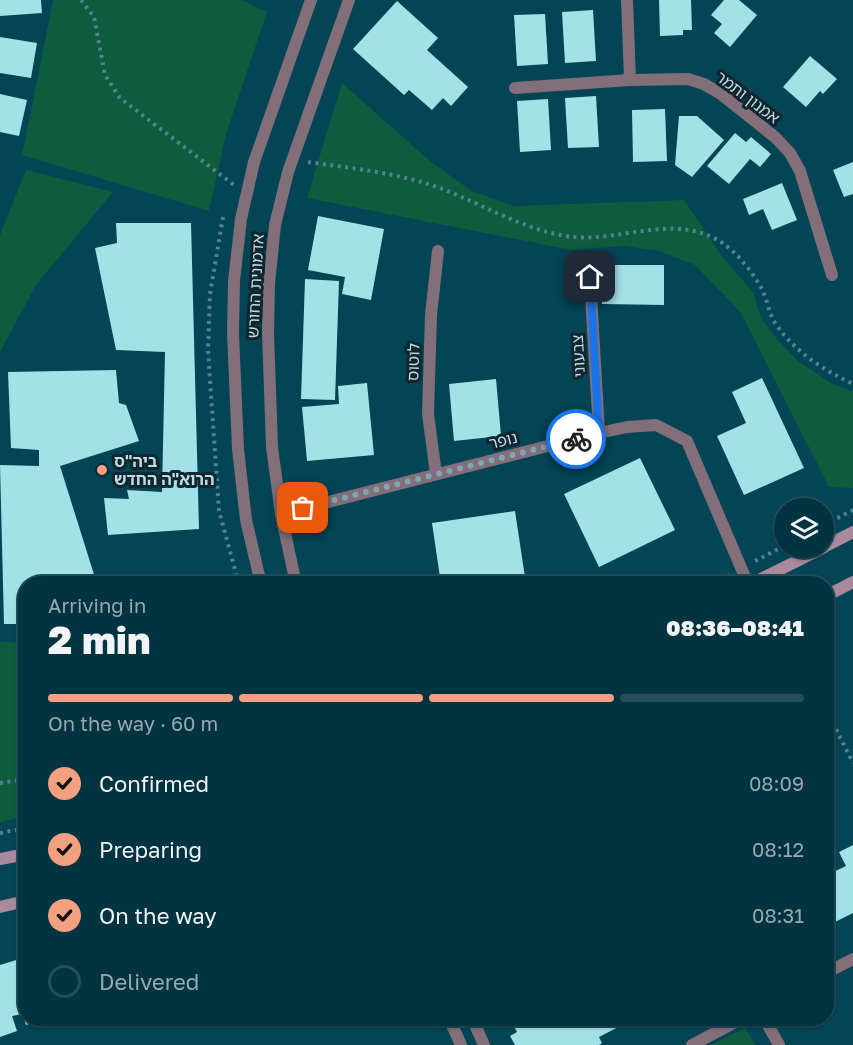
<!DOCTYPE html>
<meta charset="utf-8">
<style>
body{margin:0;font-family:"Golos Text","Noto Sans Hebrew",sans-serif;background:#0c3b47;color:#f1f3f6;height:100vh;display:flex;flex-direction:column;font-size:22px;white-space:nowrap}
*{box-sizing:border-box;margin:0}
p{font-size:20px;color:#96aab1}
.icon{flex:none;width:33px;height:33px;fill:none;stroke:currentColor;stroke-width:2;stroke-linecap:round;stroke-linejoin:round}
.map{position:relative;flex:1;overflow:hidden}
.sheet{position:absolute;left:18px;top:576px;width:816px;height:450px;display:flex;flex-direction:column;background:#023340;border-radius:24px;box-shadow:0 2px 4px #0004,0 0 0 2px #234e59}
.sheet>*{flex:none}
.tools{position:absolute;left:774px;top:498px;display:grid;gap:12px}
.tools a{display:grid;place-items:center;width:60px;height:60px;border-radius:50%;background:#023340;box-shadow:0 2px 4px #0004,0 0 0 2px #234e59;font-size:30px}
.pin{position:absolute;display:grid;place-items:center;width:51px;height:51px;color:#fff;margin:-26px;border-radius:12px;box-shadow:0 3px 9px #0006}
.courier{position:absolute;display:grid;place-items:center;width:60px;height:60px;margin:-30px;border:4px solid #1a73e8;border-radius:50%;background:#fff;color:#222;box-shadow:0 2px 8px #0007}
.overview em{font-style:normal;font-weight:800}
.overview div{display:flex;flex-direction:column-reverse}
.overview{display:flex;align-items:center;justify-content:space-between;height:102px;padding:0 30px}
h1{font-size:39px;font-weight:800;line-height:45px}
.bar{display:grid;grid-template-columns:repeat(4,1fr);gap:9px 6px;align-content:center;height:72px;padding:0 30px}
.bar i{height:8px;border-radius:4px;background:#234e59}
.bar .active{background:#f2a080}
.bar p{grid-column:span 4}
ol{padding:0 30px;list-style:none}
li{display:flex;align-items:center;gap:18px;height:66px}
li p{margin-inline-start:auto}
li .icon{padding:6px;border-radius:50%;background:#f2a080;color:#111;stroke-width:4}
li:last-child{color:#96aab1}
li i{width:33px;height:33px;border:3px solid #234e59;border-radius:50%}
.map>svg:first-child{display:block}
</style>
<div class="map">
<svg width="853" height="1045" viewBox="0 0 853 1045">
<rect width="100%" height="100%" fill="#034455"/>
<g fill="#0f5b3e">
<path d="M53,0H242L267,12L226,134L209,211L22,155Z"/>
<path d="M342,83L430,161L470,190L513,206L684,200L722,256L753,292L761,318L776,338L798,361L831,383L853,392V488L829,487L741,313L695,265L659,251L624,246L571,250L307,198Z"/>
<path d="M26,170L113,192L36,285L0,352V235Z"/>
<path d="M0,642L25,643L26,816L0,822Z"/>
<path d="M745,1028L755,1045H710Z"/>
</g>
<g fill="#a2e2e7">
<path d="M0,0H41L42,13L0,16Z"/>
<path d="M659,0H691L692,30H683V35L660,36Z"/>
<path d="M724,0H739L757,15L730,47L714,33L722,24L711,15Z"/>
<path d="M397,1L438,38L427,50L468,87L451,106L443,98L432,110L409,90L404,95L353,49Z"/>
<path d="M593,10L596,61L565,63L562,12Z"/>
<path d="M545,14L548,64L517,66L514,15Z"/>
<path d="M0,37L37,43L31,78L0,73Z"/>
<path d="M810,56L837,79L823,94L820,91L806,107L783,87Z"/>
<path d="M0,94L27,100L19,136L0,132Z"/>
<path d="M596,96L599,147L568,148L565,98Z"/>
<path d="M548,99L551,150L520,152L517,101Z"/>
<path d="M665,109L667,161L633,162L632,110Z"/>
<path d="M679,116H697L724,140L692,177L675,165Z"/>
<path d="M735,133L746,142L751,137L771,154L760,167L750,159L729,184L707,166Z"/>
<path d="M853,162V194L844,197L833,170Z"/>
<path d="M782,183L797,220L772,230L763,209L749,215L743,199Z"/>
<path d="M318,216L384,229L371,300L342,294L345,277L308,270Z"/>
<path d="M116,223H191L199,529L108,535L104,498L129,499L127,490L162,492L165,352L116,350L95,248L117,243Z"/>
<path d="M602,265H664V305L602,304Z"/>
<path d="M305,279L339,281L335,400L301,399Z"/>
<path d="M116,370L119,403L126,405L139,441L60,466L97,584H26V624H4L0,465L39,466V450L11,448L8,372Z"/>
<path d="M762,378L804,468L744,495L717,436L746,423L732,392Z"/>
<path d="M496,379L501,436L454,441L449,384Z"/>
<path d="M367,383L374,455L307,461L302,407L339,404L338,386Z"/>
<path d="M640,458L675,530L599,567L564,494Z"/>
<path d="M515,511L526,584H441L432,523Z"/>
<path d="M853,845V913L833,923L830,918L826,919V881L829,879L827,875L846,866L839,852Z"/>
<path d="M26,957V1018L45,1019L26,1025L22,1014L12,1016L17,1031L0,1037V965Z"/>
<path d="M515,1018L548,1019L636,1018L599,1037L602,1043L599,1045H515L510,1036L517,1032L511,1021Z"/>
</g>
<g fill="none" stroke-linecap="round" stroke-linejoin="round">
<g stroke="#518290" stroke-width="4" stroke-dasharray="3 4.5" stroke-linecap="butt">
<path d="M81,0L94,17L105,75L120,98L234,185"/>
<path d="M308,162C356,169 404,173 450,192C486,207 521,227 560,235C615,247 673,209 724,244C739,255 753,273 762,289C767,300 769,313 775,323C795,352 822,369 853,384"/>
<path d="M223,217L210,294L208,350L219,511L239,584"/>
<path d="M824,525L853,510"/>
<path d="M755,561L784,546"/>
<path d="M708,584L729,574"/>
<path d="M826,709L853,763"/>
<path d="M0,783L26,779"/>
<path d="M0,833L26,828"/>
</g>
<g stroke="#826f7a" stroke-width="12">
<path d="M627,0L630,80"/>
<path d="M515,88L630,80L688,79L704,84L721,94L776,138L790,153L800,171L832,275"/>
<path d="M590,277L599,433"/>
<path d="M436,474L428,414L431,315L438,251"/>
<path d="M281,514L599,433L627,427L656,425L687,441L748,584"/>
<path d="M826,973L853,959"/>
<path d="M764,1018L779,1045"/>
<path d="M692,1045L743,1018"/>
</g>
<g stroke="#826f7a" stroke-width="12">
<path d="M261,584L246,520L238,449L233,333L234,281L241,219L254,162L311,0"/>
<path d="M296,584L281,514L272,447L268,333L269,284L275,225L288,172L349,0"/>
<path d="M449,1018L461,1045"/>
<path d="M472,1018L484,1045"/>
</g>
<g stroke="#a88a9c" stroke-width="12">
<path d="M824,547L853,532"/>
<path d="M751,584L823,548"/>
<path d="M826,596L853,582"/>
<path d="M0,859L26,854"/>
<path d="M0,907L26,901"/>
</g>
</g>
<g fill="none" stroke-linecap="round" stroke-linejoin="round">
<path stroke="#7ea6b3" stroke-width="6" stroke-dasharray="0 10.8" d="M303,508L576,439"/>
<path stroke="#1a73e8" stroke-width="8" d="M576,439L599,434L590,277"/>
</g>
<circle fill="#f2a080" stroke="#10272f" stroke-width="2" cx="102" cy="470" r="6"/>
<g text-anchor="middle" dominant-baseline="central" stroke-width="6" stroke-linejoin="round" paint-order="stroke">
<g font-size="16" fill="#c0dbe5" stroke="#10272f">
<text transform="translate(748 97) rotate(37)">אמנון ותמר</text>
<text transform="translate(255 286) rotate(-87)">אדמונית החורש</text>
<text transform="translate(578 356) rotate(-93)">צבעוני</text>
<text transform="translate(413 362) rotate(-88)">לוטוס</text>
<text transform="translate(503 440) rotate(-14)">נופר</text>
</g>
<g font-size="16" font-weight="bold" fill="#c0dbe5" stroke="#10272f" text-anchor="start">
<text x="114" y="461">ביה"ס<tspan x="114" dy="18">הרוא"ה החדש</tspan></text>
</g>
</g>
</svg>
<div class="tools">
<a><svg class="icon" aria-label="layers" viewBox="0 0 24 24"><path d="M12 4l9 5-9 5-9-5zM3 14l9 5 9-5"/></svg></a>
</div>
<div class="pin" style="left:303px;top:508px;background:#ea580c"><svg class="icon" aria-label="bag" viewBox="0 0 24 24"><path d="M5 8h14l-1 12H6zM9 8a3 3 0 0 1 6 0"/></svg></div>
<div class="pin" style="left:590px;top:277px;background:#1f2937"><svg class="icon" aria-label="home" viewBox="0 0 24 24"><path d="M3 11l9-7 9 7M6 9v11h12V9"/></svg></div>
<div class="courier" style="left:576px;top:439px"><svg class="icon" aria-label="bike" viewBox="0 0 24 24"><circle cx="6" cy="16" r="4"/><circle cx="18" cy="16" r="4"/><path d="M6 16l4-8h5l3 8M10 8l3 8H6M13 5h3"/></svg></div>
<section class="sheet">
<div class="overview"><div><h1>2 min</h1><p>Arriving in</p></div><em>08:36–08:41</em></div>
<div class="bar"><i class="active"></i><i class="active"></i><i class="active"></i><i></i><p>On the way · 60 m</p></div>
<ol>
<li><svg class="icon" aria-label="check" viewBox="0 0 24 24"><path d="M5 12l5 5 9-10"/></svg>Confirmed<p>08:09</p></li>
<li><svg class="icon" aria-label="check" viewBox="0 0 24 24"><path d="M5 12l5 5 9-10"/></svg>Preparing<p>08:12</p></li>
<li><svg class="icon" aria-label="check" viewBox="0 0 24 24"><path d="M5 12l5 5 9-10"/></svg>On the way<p>08:31</p></li>
<li><i></i>Delivered</li>
</ol>
</section>
</div>
